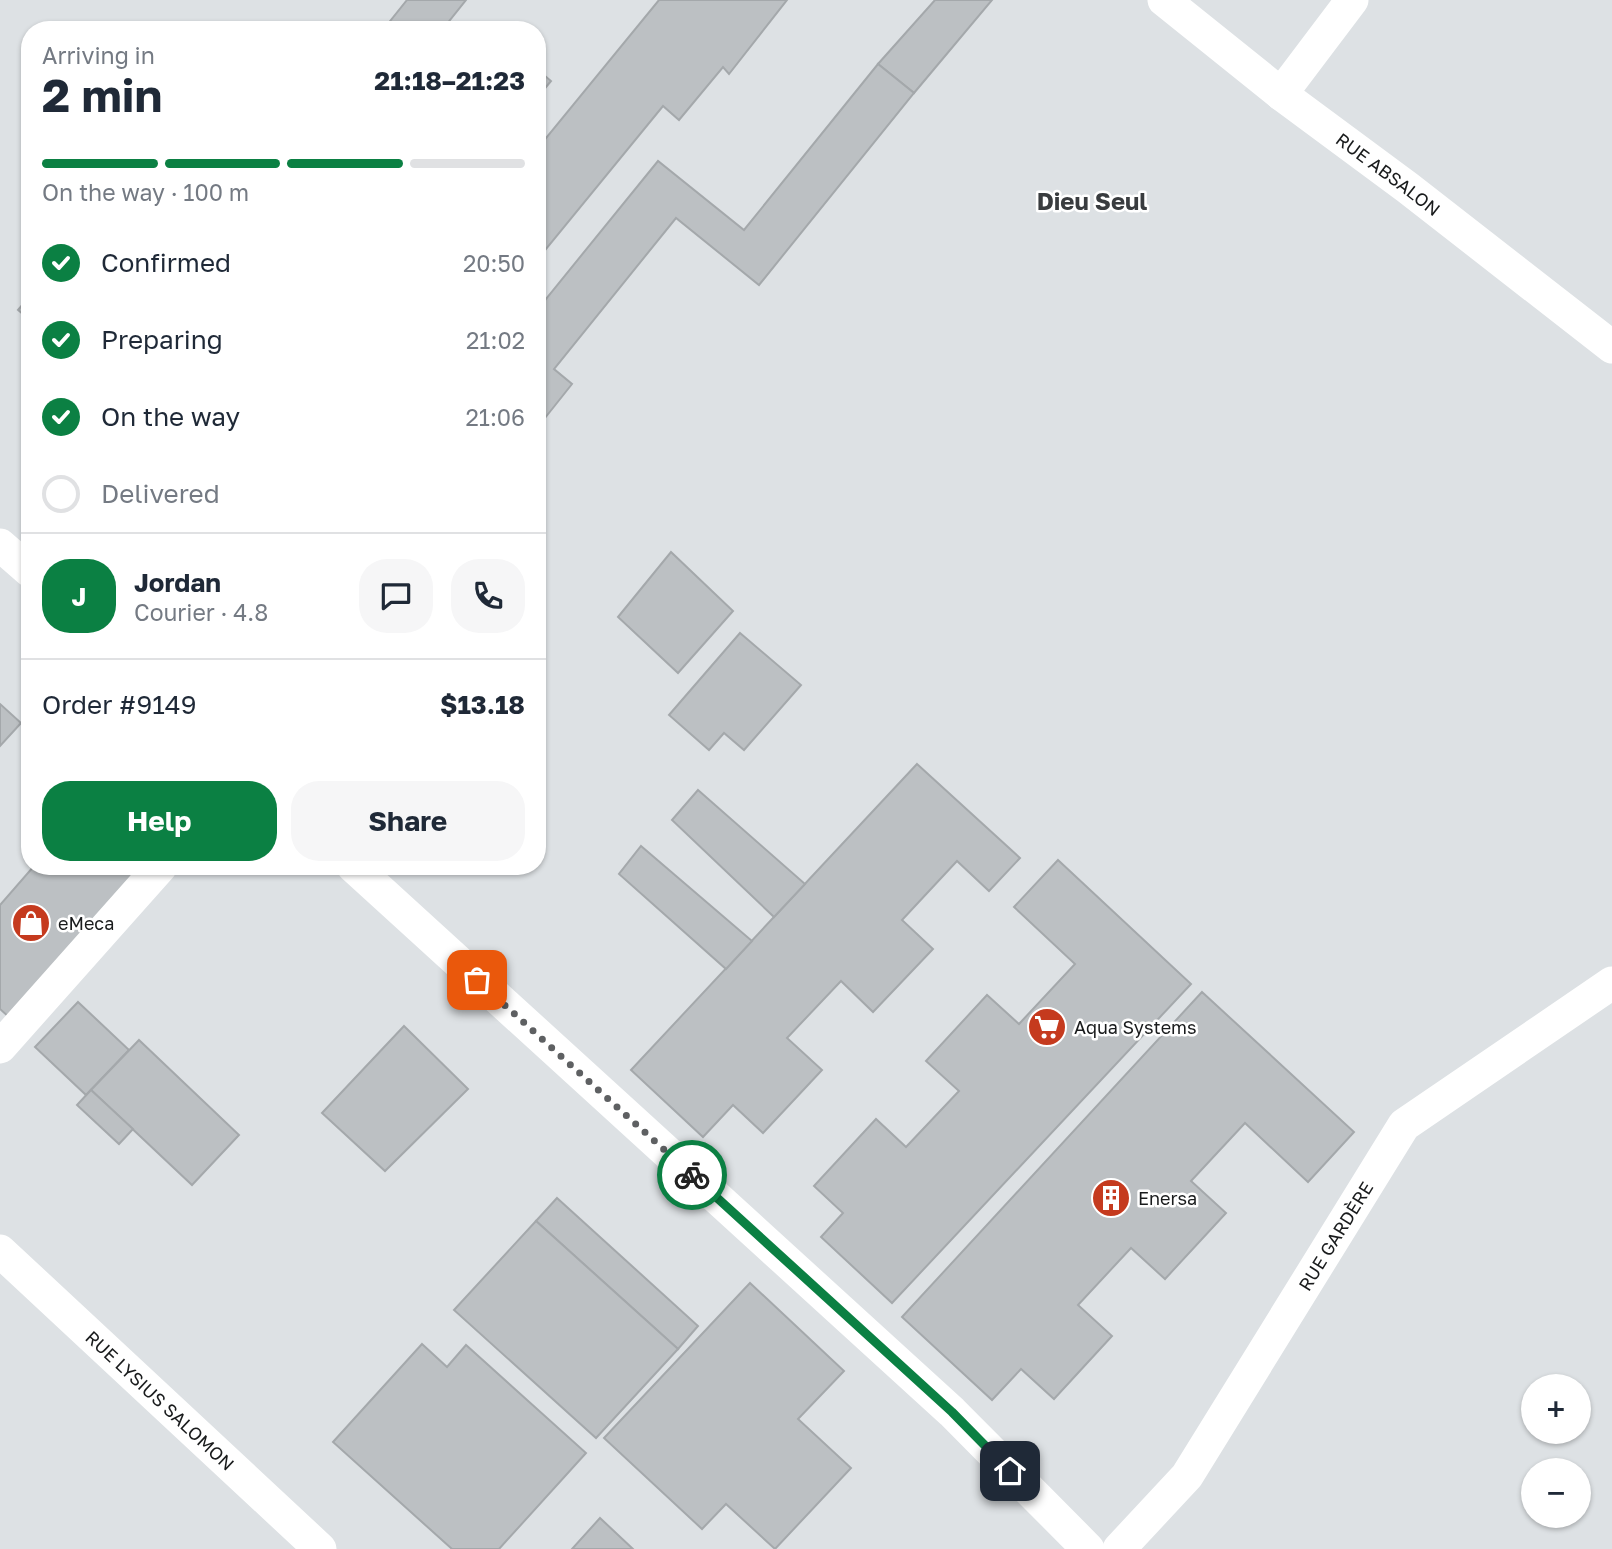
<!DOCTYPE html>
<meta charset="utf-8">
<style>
body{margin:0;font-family:"Golos Text",sans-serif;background:#f6f6f7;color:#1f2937;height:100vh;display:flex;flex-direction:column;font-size:26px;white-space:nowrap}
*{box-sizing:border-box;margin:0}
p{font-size:23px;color:#747a83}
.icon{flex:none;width:38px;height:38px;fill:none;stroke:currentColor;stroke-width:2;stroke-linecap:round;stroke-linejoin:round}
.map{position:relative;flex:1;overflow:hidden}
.panel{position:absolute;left:21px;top:21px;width:525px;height:854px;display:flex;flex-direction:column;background:#fff;border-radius:28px;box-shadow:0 2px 5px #0004}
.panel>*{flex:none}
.tools{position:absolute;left:1521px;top:1374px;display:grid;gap:14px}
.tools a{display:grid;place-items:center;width:70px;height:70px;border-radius:50%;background:#fff;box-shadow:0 2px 5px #0004;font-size:35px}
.pin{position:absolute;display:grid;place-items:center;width:60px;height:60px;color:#fff;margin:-30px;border-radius:14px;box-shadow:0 4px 10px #0006}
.courier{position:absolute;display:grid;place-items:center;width:70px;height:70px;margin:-35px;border:5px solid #0b8043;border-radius:50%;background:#fff;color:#222;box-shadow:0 2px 9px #0007}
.summary em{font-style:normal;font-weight:700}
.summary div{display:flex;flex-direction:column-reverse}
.summary{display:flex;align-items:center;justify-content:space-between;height:119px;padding:0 21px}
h1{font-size:46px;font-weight:700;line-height:52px}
.bar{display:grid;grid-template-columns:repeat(4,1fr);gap:10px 7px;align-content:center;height:84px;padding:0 21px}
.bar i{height:9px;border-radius:5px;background:#e0e1e3}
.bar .active{background:#0b8043}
.bar p{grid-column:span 4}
.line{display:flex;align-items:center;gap:18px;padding:0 21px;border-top:2px solid #e0e1e3}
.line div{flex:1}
.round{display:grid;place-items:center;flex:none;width:74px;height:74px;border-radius:28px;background:#f6f6f7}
ol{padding:0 21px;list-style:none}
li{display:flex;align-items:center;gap:21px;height:77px}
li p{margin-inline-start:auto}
li .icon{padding:7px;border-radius:50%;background:#0b8043;color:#fff;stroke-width:4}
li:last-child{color:#747a83}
li i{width:38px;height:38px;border:4px solid #e0e1e3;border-radius:50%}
.cta{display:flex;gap:14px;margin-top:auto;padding:14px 21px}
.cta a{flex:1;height:80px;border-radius:28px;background:#0b8043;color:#fff;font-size:28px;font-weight:700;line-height:80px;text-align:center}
.cta a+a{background:#f6f6f7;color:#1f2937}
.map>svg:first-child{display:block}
</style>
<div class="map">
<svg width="1612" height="1549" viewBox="0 0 1612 1549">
<rect width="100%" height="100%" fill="#dde1e4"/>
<g fill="#bcc0c3" stroke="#a4a8ab" stroke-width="2">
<path d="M407,0H466L442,30H383Z"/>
<path d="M659,0H787L729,74L723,67L679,120L663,106L537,260V149Z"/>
<path d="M935,0H992L914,93L878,64Z"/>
<path d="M878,64L914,93L759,285L676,218L554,369L572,384L537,428V310L658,161L744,230Z"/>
<path d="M537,69L551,81L537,98Z"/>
<path d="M30,296V320L18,310Z"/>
<path d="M671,552L733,611L678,673L618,617Z"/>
<path d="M740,633L801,685L744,750L724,733L709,750L669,715Z"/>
<path d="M0,704L21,723L0,746Z"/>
<path d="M917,764L1020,858L989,891L957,861L902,920L933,949L873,1012L841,981L787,1038L822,1070L763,1133L733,1105L703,1137L631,1070Z"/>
<path d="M698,790L805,884L774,917L672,820Z"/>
<path d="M641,846L752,941L726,969L619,874Z"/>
<path d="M1058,860L1191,984L892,1303L821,1237L843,1213L814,1186L876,1119L906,1147L959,1091L926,1061L987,995L1019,1024L1075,964L1014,907Z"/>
<path d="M34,866H148L11,1019L0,1009V905Z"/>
<path d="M1202,992L1354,1132L1308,1182L1245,1123L1191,1181L1226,1213L1165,1279L1131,1248L1078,1305L1112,1336L1054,1399L1021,1369L992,1400L902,1317Z"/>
<path d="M78,1002L129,1050L86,1095L35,1047Z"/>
<path d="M404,1026L468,1089L385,1171L322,1113Z"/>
<path d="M139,1040L239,1135L192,1185L91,1090Z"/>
<path d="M91,1090L133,1129L119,1144L77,1105Z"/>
<path d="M557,1198L698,1326L678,1349L536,1221Z"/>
<path d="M536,1221L678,1349L596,1438L454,1310Z"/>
<path d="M750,1283L844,1371L798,1419L851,1468L775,1549L726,1504L702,1529L604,1438Z"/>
<path d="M422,1344L447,1367L466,1345L586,1453L499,1549H452L333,1442Z"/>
<path d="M600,1518L633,1549H572Z"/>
</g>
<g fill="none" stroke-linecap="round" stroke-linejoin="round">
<g stroke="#fff" stroke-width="33">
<path id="s1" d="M1164,0L1281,94L1408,188L1612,347"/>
<path d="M1281,94L1352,0"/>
<path d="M0,545L30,571"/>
<path d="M353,866L952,1412L1088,1549"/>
<path d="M0,1047L161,866"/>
<path id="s2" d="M0,1251L320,1549"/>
<path id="s3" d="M1119,1549L1187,1476L1404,1125L1612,983"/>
</g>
</g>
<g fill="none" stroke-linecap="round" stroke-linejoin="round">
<path stroke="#5e6062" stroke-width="7" stroke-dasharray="0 12.6" d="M477,980L692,1175"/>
<path stroke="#0b8043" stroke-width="9" d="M692,1175L952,1412L1010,1471"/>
</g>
<defs>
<symbol id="shop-disc" viewBox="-11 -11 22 22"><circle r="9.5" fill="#c53a1e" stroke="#fff"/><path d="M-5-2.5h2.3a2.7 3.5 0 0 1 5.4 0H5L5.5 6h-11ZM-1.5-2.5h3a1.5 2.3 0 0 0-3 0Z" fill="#fff"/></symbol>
<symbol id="supermarket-disc" viewBox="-11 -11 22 22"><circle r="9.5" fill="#c53a1e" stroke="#fff"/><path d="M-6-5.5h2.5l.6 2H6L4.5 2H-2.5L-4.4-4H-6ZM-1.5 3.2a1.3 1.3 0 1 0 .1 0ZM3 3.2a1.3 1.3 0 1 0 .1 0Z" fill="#fff"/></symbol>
<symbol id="building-disc" viewBox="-11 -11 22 22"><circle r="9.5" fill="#c53a1e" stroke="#fff"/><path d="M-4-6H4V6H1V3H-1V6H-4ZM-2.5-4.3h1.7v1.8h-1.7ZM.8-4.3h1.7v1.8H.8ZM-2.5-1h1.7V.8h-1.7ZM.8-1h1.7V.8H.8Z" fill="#fff"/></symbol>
</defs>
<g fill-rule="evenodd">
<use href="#shop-disc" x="9" y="901" width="44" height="44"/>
<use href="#supermarket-disc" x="1025" y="1005" width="44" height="44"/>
<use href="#building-disc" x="1089" y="1176" width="44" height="44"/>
</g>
<g text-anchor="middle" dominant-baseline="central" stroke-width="5" stroke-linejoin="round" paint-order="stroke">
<g font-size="18" fill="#191b1c" stroke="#fff">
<text stroke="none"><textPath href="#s1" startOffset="284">RUE ABSALON</textPath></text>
<text stroke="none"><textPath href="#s3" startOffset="382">RUE GARDÈRE</textPath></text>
<text stroke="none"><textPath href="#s2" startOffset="219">RUE LYSIUS SALOMON</textPath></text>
</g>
<g font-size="18" fill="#191b1c" stroke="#fff" text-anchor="start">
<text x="58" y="923">eMeca</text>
<text x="1074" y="1027">Aqua Systems</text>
<text x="1138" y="1198">Enersa</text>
</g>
<g font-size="24" font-weight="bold" fill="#393c3f" stroke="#fff">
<text x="1092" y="200">Dieu Seul</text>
</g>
</g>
</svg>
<div class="tools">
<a>+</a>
<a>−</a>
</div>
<div class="pin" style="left:477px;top:980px;background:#ea580c"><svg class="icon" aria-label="bag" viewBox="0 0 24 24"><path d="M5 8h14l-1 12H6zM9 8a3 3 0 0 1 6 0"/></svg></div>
<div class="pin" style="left:1010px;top:1471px;background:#1f2937"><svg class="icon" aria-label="home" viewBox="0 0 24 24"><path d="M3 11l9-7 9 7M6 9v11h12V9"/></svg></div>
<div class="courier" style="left:692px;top:1175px"><svg class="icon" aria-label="bike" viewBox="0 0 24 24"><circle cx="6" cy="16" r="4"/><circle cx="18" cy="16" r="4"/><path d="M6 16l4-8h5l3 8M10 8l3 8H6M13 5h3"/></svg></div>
<section class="panel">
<div class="summary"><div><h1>2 min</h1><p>Arriving in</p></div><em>21:18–21:23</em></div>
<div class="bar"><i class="active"></i><i class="active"></i><i class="active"></i><i></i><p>On the way · 100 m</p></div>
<ol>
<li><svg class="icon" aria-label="check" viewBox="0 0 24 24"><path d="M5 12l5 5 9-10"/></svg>Confirmed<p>20:50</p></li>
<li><svg class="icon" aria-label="check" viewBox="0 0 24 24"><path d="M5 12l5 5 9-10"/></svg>Preparing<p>21:02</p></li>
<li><svg class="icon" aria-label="check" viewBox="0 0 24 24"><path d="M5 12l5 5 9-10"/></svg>On the way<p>21:06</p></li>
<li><i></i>Delivered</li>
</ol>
<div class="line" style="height:126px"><b class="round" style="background:#0b8043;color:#fff">J</b><div><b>Jordan</b><p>Courier · 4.8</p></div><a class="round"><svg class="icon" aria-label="chat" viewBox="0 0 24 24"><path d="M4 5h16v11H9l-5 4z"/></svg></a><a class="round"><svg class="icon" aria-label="phone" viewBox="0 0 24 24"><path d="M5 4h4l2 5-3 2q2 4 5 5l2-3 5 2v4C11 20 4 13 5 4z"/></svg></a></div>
<div class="line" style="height:91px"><div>Order #9149</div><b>$13.18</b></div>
<div class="cta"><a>Help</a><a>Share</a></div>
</section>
</div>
